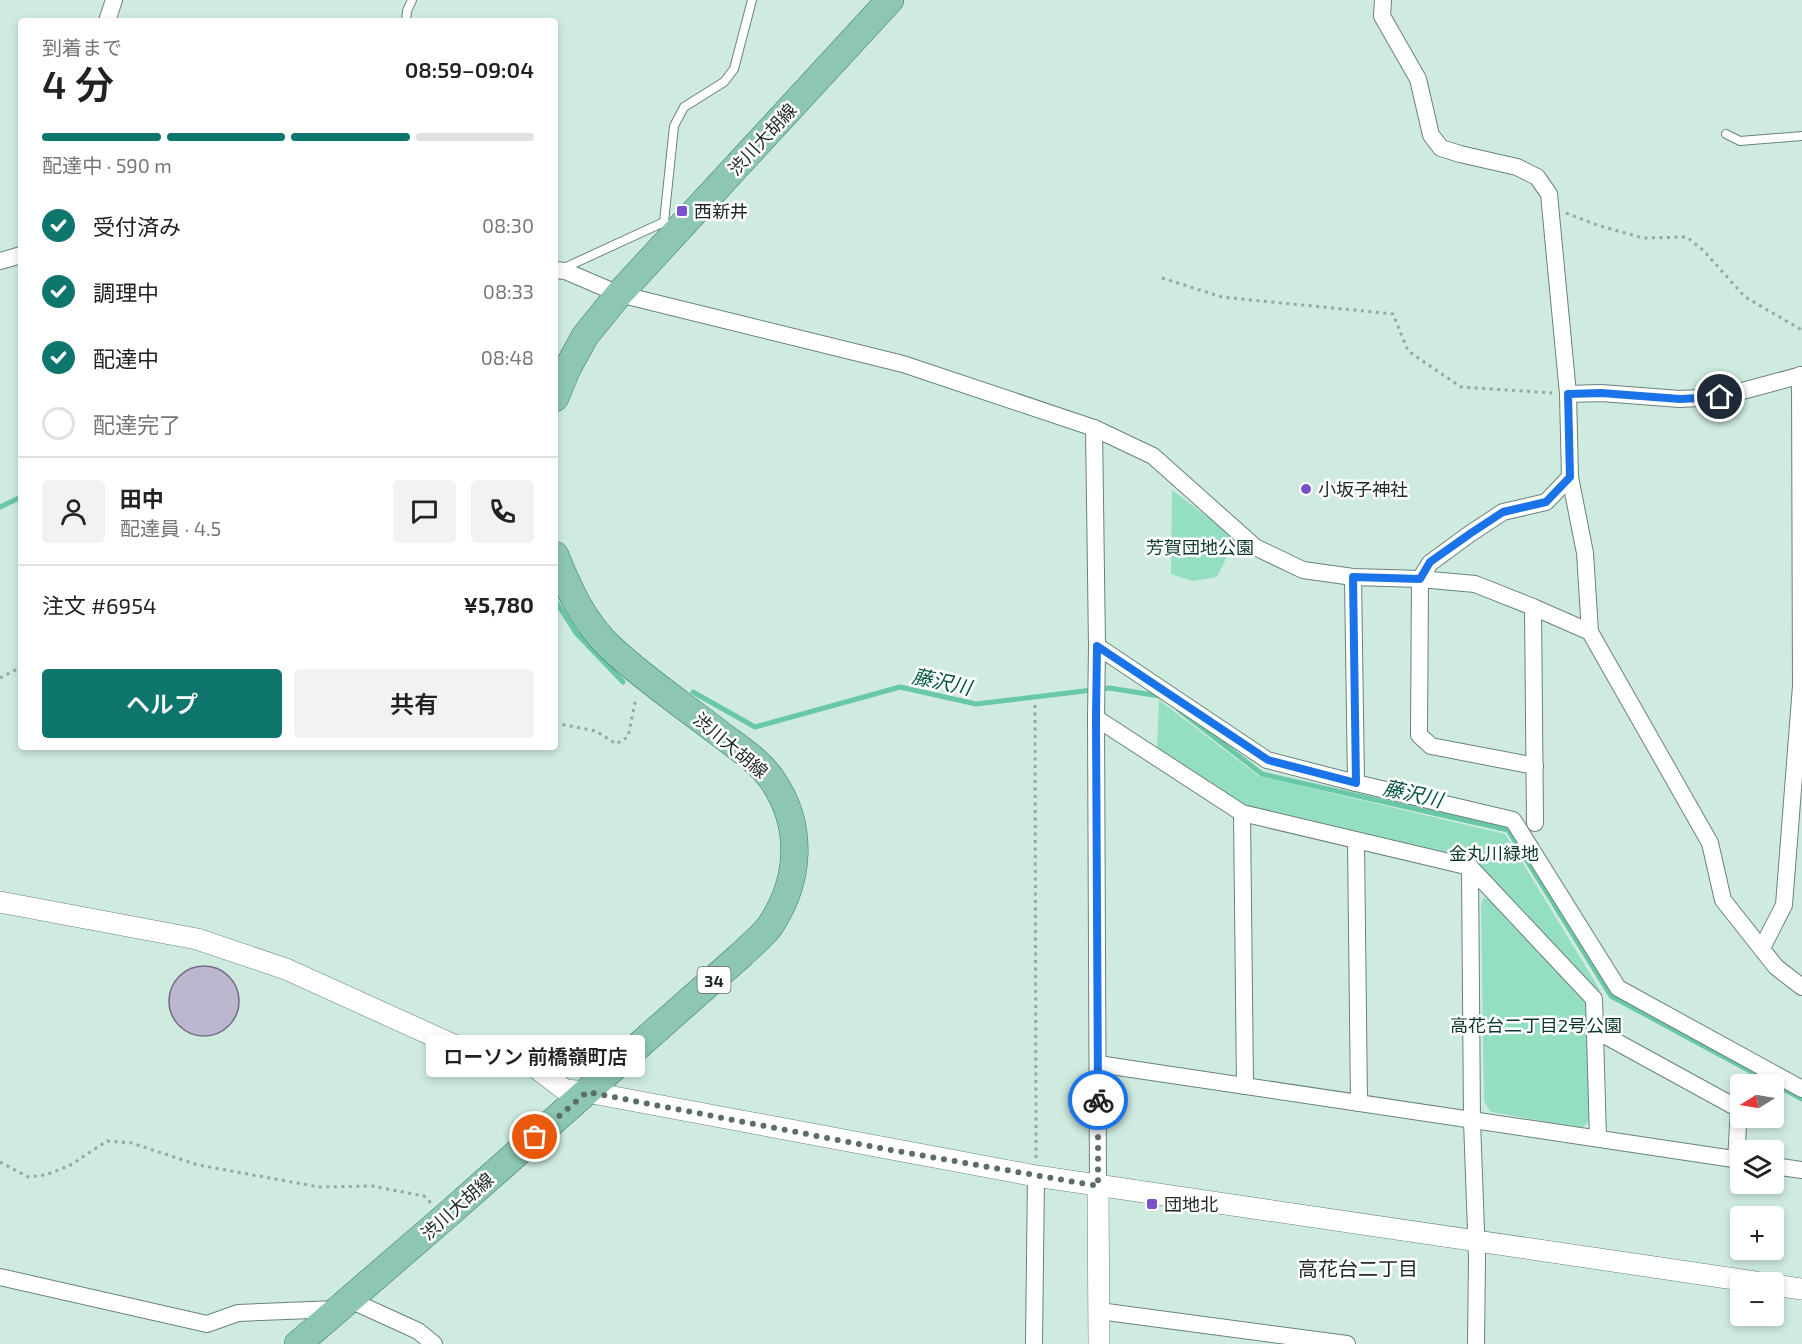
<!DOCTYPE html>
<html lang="ja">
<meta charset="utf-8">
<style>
body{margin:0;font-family:"Exo 2","Noto Sans JP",sans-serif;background:#f2f2f2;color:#222;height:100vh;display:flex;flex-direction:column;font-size:22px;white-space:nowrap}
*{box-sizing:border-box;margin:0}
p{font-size:20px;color:#767676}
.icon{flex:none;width:33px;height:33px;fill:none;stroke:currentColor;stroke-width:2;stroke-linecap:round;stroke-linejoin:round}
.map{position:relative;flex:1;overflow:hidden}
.drawer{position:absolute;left:18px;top:18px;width:540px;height:732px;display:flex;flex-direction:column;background:#fff;border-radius:6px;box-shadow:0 3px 9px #0003}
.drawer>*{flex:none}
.needle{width:39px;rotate:259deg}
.buttons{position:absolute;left:1730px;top:1074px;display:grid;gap:12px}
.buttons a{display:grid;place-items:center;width:54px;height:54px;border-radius:6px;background:#fff;box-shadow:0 3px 9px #0003;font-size:30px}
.pin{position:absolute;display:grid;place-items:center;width:51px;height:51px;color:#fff;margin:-26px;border:3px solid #fff;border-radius:50%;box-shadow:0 2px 6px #0007}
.courier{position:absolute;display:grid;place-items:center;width:60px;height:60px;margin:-30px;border:4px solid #1a73e8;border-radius:50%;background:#fff;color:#222;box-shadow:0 2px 8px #0007}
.bubble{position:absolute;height:42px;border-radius:6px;background:#fff;box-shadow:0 3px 9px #0003;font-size:20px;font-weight:600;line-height:42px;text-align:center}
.overview em{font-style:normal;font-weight:600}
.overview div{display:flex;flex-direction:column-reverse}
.overview{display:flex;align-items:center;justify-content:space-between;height:102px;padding:0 24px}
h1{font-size:39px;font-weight:600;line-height:45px}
.bar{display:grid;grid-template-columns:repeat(4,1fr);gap:9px 6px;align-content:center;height:72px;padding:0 24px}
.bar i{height:8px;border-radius:4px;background:#e0e0e0}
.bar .selected{background:#0f766e}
.bar p{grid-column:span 4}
.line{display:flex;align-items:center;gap:15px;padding:0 24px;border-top:2px solid #e0e0e0}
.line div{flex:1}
.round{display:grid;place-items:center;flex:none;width:63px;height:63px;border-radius:6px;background:#f2f2f2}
ol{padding:0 24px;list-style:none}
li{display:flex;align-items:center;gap:18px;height:66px}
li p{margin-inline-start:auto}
li .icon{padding:6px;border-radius:50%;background:#0f766e;color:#fff;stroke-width:4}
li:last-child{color:#767676}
li i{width:33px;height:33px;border:3px solid #e0e0e0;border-radius:50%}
.button{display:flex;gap:12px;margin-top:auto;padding:12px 24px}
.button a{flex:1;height:69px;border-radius:6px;background:#0f766e;color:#fff;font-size:24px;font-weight:600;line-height:69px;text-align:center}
.button a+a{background:#f2f2f2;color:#222}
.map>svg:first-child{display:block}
</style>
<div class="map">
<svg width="1802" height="1344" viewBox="0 0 1802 1344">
<rect width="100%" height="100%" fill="#cfebdf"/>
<g fill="#94dfc1">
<path d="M1172,490L1236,538L1217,577L1193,581L1171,574Z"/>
<path d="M1159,700L1259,776L1505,834L1600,990L1598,994L1473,860L1246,806L1157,748Z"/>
<path d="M1483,898L1489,899L1589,1001L1590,1010L1589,1121L1582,1128L1491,1112L1484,1101L1481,905Z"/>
</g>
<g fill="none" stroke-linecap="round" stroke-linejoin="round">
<g stroke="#69c9a6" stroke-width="5">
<path d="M0,507L21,497"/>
<path d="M555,600L576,633L623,682"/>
<path d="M693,692L755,727L900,687L976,704L1109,688L1160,696L1162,697"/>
<path d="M1179,710L1262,774L1508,830L1611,996L1802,1099"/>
</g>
</g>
<circle fill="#bcb7cf" stroke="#726d83" stroke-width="1.5" cx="204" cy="1001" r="35"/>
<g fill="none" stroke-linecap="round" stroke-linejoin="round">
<defs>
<g id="service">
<path d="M406,21L407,11L412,0"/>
<path d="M1726,134L1740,141L1802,136"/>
<path d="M664,222L674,126L684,107L724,82L734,69L752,0"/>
<path d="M562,269L664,222L668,224"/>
</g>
<g id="minor">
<path d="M1383,0L1382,16L1418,79L1431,135L1441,148L1460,154L1517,167L1537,177L1549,194L1568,394L1570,477L1585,553L1590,632L1710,843L1723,900L1776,967L1802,987"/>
<path d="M107,21L114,0"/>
<path d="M0,261L21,255"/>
<path d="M555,270L565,271L619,294L903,364L1094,428L1153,456L1255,547L1303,570L1353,577L1420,579L1475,584L1533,607L1590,632"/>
<path d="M1568,394L1601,393L1680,399L1720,397L1802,375"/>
<path d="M1094,428L1097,646L1096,718L1098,1186"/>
<path d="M1353,577L1356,783"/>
<path d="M1533,607L1535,823"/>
<path d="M1097,646L1267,760L1356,783L1513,820L1618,988L1802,1089"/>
<path d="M1096,718L1242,813L1470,867L1472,1121L1477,1258L1476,1344"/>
<path d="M1535,766L1431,746L1419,735L1420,579L1430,563L1471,533L1503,512L1546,502L1570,477"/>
<path d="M1242,813L1245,1086"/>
<path d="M1356,841L1359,1103"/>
<path d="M1470,867L1594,999L1598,1138"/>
<path d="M1762,948L1784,905L1801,686L1800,375"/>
<path d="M1595,1030L1739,1109L1736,1160"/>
<path d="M1098,1064L1740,1160"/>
<path d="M1773,1166L1802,1170"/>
<path d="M0,1277L207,1324L238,1313L337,1309"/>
<path d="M350,1300L418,1331L434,1344"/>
<path d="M1099,1311L1347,1344"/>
<path d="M1034,1344L1036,1176"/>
</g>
<g id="tertiary">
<path d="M0,902L197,939L286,969L458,1047L498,1053L526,1060L565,1090L587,1092L1036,1176L1755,1282"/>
<path d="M1098,1186L1099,1344"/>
<path d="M1773,1285L1802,1289"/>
</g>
<g id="primary">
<path d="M555,398L567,369L585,336L619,294L890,0"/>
<path d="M298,1344L445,1217L741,955C750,946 762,937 770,926C800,881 804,827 773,781C760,761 737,747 719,733C683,705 644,679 611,648C584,623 568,588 555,555"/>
</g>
</defs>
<use href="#service" stroke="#6a8379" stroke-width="10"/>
<use href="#minor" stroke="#6a8379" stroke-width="18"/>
<use href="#tertiary" stroke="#6a8379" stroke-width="22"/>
<use href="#primary" stroke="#357860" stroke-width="28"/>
<g stroke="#93a9a0" stroke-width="3" stroke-dasharray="3 4.5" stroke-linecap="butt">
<path d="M1566,213L1597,225L1643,238L1687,237L1704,251L1745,297L1802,330"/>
<path d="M1162,278L1222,297L1393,314L1408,351L1461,387L1552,393"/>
<path d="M0,678L21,667"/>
<path d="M1035,705L1036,1159"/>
<path d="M555,723L596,731L616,744L628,737L636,697"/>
<path d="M0,1162L28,1177L45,1175L69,1166L107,1141L132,1143L198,1165L319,1187L372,1186L424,1196L431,1203"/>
</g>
<use href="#service" stroke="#fff" stroke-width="8"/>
<use href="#minor" stroke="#fff" stroke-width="16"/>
<use href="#tertiary" stroke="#fff" stroke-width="21"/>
<use href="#primary" stroke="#8dc7b3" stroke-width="27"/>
</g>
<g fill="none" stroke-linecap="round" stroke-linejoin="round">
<path stroke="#5d6e67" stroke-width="6" stroke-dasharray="0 10.8" d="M535,1137L587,1092L885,1149L1098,1186V1100"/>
<path stroke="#1a73e8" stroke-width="8" d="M1098,1100L1096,718L1097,646L1268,760L1356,783L1353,577L1420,579L1430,562L1471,533L1503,512L1546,502L1570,477L1568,394L1601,393L1680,399L1720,397"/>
</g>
<g fill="#7952cb" stroke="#fff" stroke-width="2">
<rect x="676" y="205" width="12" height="12" rx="3"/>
<circle cx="1306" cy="489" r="6"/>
<rect x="1146" y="1198" width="12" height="12" rx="3"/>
</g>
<g text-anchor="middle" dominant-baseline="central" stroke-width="5" stroke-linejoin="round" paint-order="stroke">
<rect fill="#fff" stroke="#636b67" stroke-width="1.5" x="697.5" y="967" width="33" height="26" rx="4.5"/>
<g font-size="16" font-weight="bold" fill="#202b26">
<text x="714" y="980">34</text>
</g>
<g font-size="18" fill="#202b26" stroke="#fff">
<text transform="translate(762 139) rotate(-47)">渋川大胡線</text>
<text transform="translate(731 745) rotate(40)">渋川大胡線</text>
<text transform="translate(457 1206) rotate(-42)">渋川大胡線</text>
</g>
<g font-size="18" fill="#202b26" stroke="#fff" text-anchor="start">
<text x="694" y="211">西新井</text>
<text x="1318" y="489">小坂子神社</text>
<text x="1164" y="1204">団地北</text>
</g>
<g font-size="18" fill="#0c382a" stroke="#fff">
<text x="1200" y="547">芳賀団地公園</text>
<text x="1494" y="853">金丸川緑地</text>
<text x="1536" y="1025">高花台二丁目2号公園</text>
</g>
<g font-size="20" font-style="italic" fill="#00553e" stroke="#fff">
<text transform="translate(942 681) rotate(12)">藤沢川</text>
<text transform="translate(1413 793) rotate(13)">藤沢川</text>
</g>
<g font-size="20" fill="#202b26" stroke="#fff">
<text x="1358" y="1268">高花台二丁目</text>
</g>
</g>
</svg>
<div class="buttons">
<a><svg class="needle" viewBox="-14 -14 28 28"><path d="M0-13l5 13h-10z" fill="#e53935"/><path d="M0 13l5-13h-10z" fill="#767676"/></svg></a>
<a><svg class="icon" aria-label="layers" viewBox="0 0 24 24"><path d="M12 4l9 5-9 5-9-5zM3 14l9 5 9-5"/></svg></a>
<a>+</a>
<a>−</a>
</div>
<div class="pin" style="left:535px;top:1137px;background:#ea580c"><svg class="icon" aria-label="bag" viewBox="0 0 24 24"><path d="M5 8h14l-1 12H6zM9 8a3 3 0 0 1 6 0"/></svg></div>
<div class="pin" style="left:1720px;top:397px;background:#1f2937"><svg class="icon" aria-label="home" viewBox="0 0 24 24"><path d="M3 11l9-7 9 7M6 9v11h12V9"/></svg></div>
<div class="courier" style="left:1098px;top:1100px"><svg class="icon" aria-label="bike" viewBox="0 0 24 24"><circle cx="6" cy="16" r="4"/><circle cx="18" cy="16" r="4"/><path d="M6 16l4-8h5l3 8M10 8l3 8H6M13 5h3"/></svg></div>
<div class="bubble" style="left:426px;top:1035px;width:219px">ローソン 前橋嶺町店</div>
<section class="drawer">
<div class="overview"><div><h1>4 分</h1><p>到着まで</p></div><em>08:59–09:04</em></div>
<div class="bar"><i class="selected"></i><i class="selected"></i><i class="selected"></i><i></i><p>配達中 · 590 m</p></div>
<ol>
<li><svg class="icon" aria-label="check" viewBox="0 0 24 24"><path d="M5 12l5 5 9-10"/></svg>受付済み<p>08:30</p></li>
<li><svg class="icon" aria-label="check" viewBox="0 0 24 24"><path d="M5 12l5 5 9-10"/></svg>調理中<p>08:33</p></li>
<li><svg class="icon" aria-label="check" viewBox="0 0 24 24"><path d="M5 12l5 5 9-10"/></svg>配達中<p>08:48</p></li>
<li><i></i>配達完了</li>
</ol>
<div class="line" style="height:108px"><a class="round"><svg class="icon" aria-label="person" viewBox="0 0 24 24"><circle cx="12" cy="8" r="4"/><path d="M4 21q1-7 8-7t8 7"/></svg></a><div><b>田中</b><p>配達員 · 4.5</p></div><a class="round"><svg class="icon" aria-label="chat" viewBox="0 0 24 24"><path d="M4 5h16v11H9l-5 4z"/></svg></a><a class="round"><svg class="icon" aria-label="phone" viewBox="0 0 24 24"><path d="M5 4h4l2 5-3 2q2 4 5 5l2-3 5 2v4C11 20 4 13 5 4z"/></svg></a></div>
<div class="line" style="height:78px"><div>注文 #6954</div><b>¥5,780</b></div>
<div class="button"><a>ヘルプ</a><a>共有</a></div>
</section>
</div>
